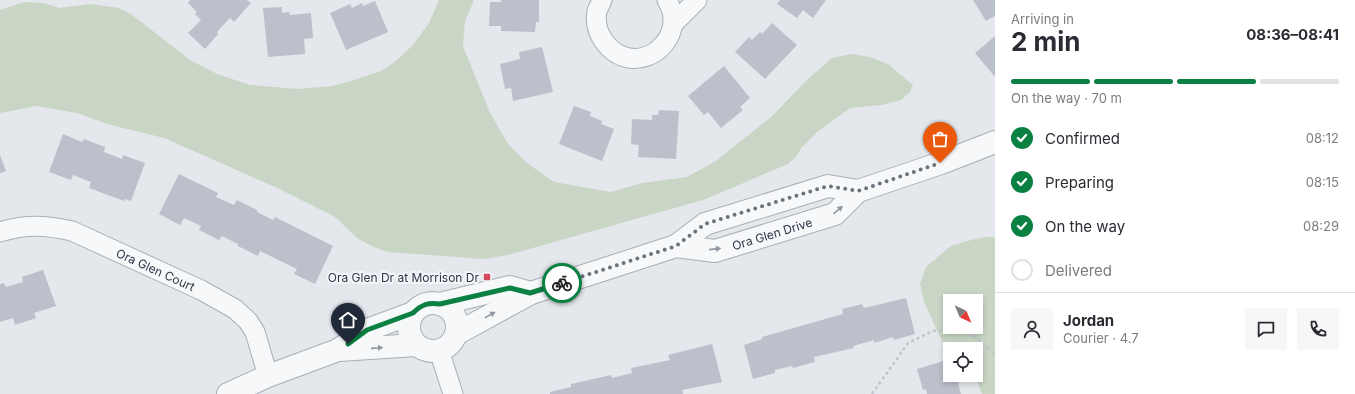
<!DOCTYPE html>
<meta charset="utf-8">
<style>
body{margin:0;font-family:Inter,sans-serif;background:#f7f7f7;color:#2b2b33;height:100vh;display:flex;flex-direction:column;font-size:15px;white-space:nowrap}
*{box-sizing:border-box;margin:0}
p{font-size:13px;color:#7c7c81}
.icon{flex:none;width:22px;height:22px;fill:none;stroke:currentColor;stroke-width:2;stroke-linecap:round;stroke-linejoin:round}
.map{position:relative;flex:1;overflow:hidden}
.panel{display:flex;flex-direction:column;background:#fff;width:360px}
.panel>*{flex:none}
.needle{width:26px;rotate:136deg}
.controls{position:absolute;left:943px;top:294px;display:grid;gap:8px}
.controls a{display:grid;place-items:center;width:40px;height:40px;border-radius:0px;background:#fff;box-shadow:0 2px 6px #0003;font-size:20px}
.pin{position:absolute;display:grid;place-items:center;width:34px;height:34px;color:#fff;margin:-41px -17px;border-radius:50% 50% 50% 0;rotate:-45deg;box-shadow:0 0 4px #0007}
.pin .icon{rotate:45deg}
.courier{position:absolute;display:grid;place-items:center;width:40px;height:40px;margin:-20px;border:3px solid #0b8043;border-radius:50%;background:#fff;color:#222;box-shadow:0 1px 5px #0007}
.headline em{font-style:normal;font-weight:700}
.headline div{display:flex;flex-direction:column-reverse}
.headline{display:flex;align-items:center;justify-content:space-between;height:68px;padding:0 16px}
h1{font-size:26px;font-weight:700;line-height:30px}
.bar{display:grid;grid-template-columns:repeat(4,1fr);gap:6px 4px;align-content:center;height:48px;padding:0 16px}
.bar i{height:5px;border-radius:3px;background:#e1e1e2}
.bar .active{background:#0b8043}
.bar p{grid-column:span 4}
.line{display:flex;align-items:center;gap:10px;padding:0 16px;border-top:1px solid #e1e1e2}
.line div{flex:1}
.round{display:grid;place-items:center;flex:none;width:42px;height:42px;border-radius:0px;background:#f7f7f7}
ol{padding:0 16px;list-style:none}
li{display:flex;align-items:center;gap:12px;height:44px}
li p{margin-inline-start:auto}
li .icon{padding:4px;border-radius:50%;background:#0b8043;color:#fff;stroke-width:4}
li:last-child{color:#7c7c81}
li i{width:22px;height:22px;border:2px solid #e1e1e2;border-radius:50%}
main{display:flex;flex:1;min-height:0}
.map>svg:first-child{display:block}
</style>
<main>
<div class="map">
<svg width="995" height="394" viewBox="0 0 995 394">
<rect width="100%" height="100%" fill="#e4e7ec"/>
<g fill="#c9d6c5" fill-rule="evenodd">
<path d="M439,0H474L465,21L463,46L490,113L508,144L527,163L554,182L611,192L642,183L687,177L716,161L771,117L809,78L832,58L852,54L870,57L888,64L913,85L910,92L901,100L882,105L850,108L817,132L802,147L796,157L788,164L703,200L508,255L484,259L388,252L374,247L357,238L335,217L275,187L164,138L107,124L77,113L37,106L0,113V10L24,2L43,3L60,8L90,4L119,8L131,14L190,60L217,74L250,85L297,89L332,86L351,81L381,71L396,61L413,45L429,23Z"/>
<path d="M987,237H995V394H982L975,375H976V349H950V359L924,302L920,284L926,267L951,246L971,240ZM950,301H976V327H950Z"/>
</g>
<g fill="#bbc0ca">
<path d="M190,0H247L251,3L234,22L230,18L217,32L218,34L205,49L188,33L201,20L195,14L197,12L188,3Z"/>
<path d="M501,0H539V22H536L535,32L501,31V26H489L490,2H501Z"/>
<path d="M780,0H826L813,18L803,10L797,18L777,4Z"/>
<path d="M973,0H995V16L986,21Z"/>
<path d="M375,1L388,32L346,50L330,13L350,4L352,8L362,3L363,6Z"/>
<path d="M282,7V13L289,12L290,15L311,13L313,38L304,39L305,54L268,57L263,8Z"/>
<path d="M772,23L797,45L765,79L735,52L749,37L752,40L760,32L762,34Z"/>
<path d="M995,36V77L975,53Z"/>
<path d="M542,47L553,92L513,101L511,88L505,89L500,64L520,59L519,52Z"/>
<path d="M724,66L750,98L740,107L743,110L721,128L708,112L704,115L688,96Z"/>
<path d="M574,106L591,112L590,116L602,121L601,124L614,129L602,161L559,144Z"/>
<path d="M659,110L679,111L676,159L638,157L639,145L631,144L632,119L652,120V115H658Z"/>
<path d="M63,134L82,142L84,139L105,147L104,152L122,159L123,155L145,163L131,201L125,199L124,201L89,188L91,182L73,175L71,180L49,172Z"/>
<path d="M0,155L6,171L0,173Z"/>
<path d="M179,174L218,193L216,197L234,205L237,200L257,210V212L273,220L275,217L333,246L315,284L294,274L297,269L260,251L258,256L238,246V244L222,236L219,240L199,230L201,226L184,218L180,225L159,214Z"/>
<path d="M43,270L56,306L34,313L36,318L15,325L13,318L0,322V284L4,283L6,287L23,282L22,277Z"/>
<path d="M906,298L915,334L894,340L893,337L874,343V340L853,346L854,348L814,357L815,362L793,368L792,366L775,370V373L753,379L744,345L762,339V337L843,314L842,309L862,304L864,308Z"/>
<path d="M712,344L722,382L682,390L683,394H550V392L571,387V384L611,375L612,378L632,373L631,368L670,360L668,355Z"/>
<path d="M950,359V375H956L961,394H927L926,389L923,390L917,369Z"/>
</g>
<g fill="none" stroke-linecap="round" stroke-linejoin="round">
<defs>
<g id="minor">
<path d="M602,0C601,4 598,8 597,11C593,32 608,54 629,58C655,62 678,37 672,11C671,8 669,4 667,0"/>
<path d="M673,24L697,0"/>
<path id="s1" d="M0,232C26,224 45,225 72,231L201,290L235,309L248,321L255,332L268,376"/>
<path d="M439,350L453,394"/>
</g>
<g id="tertiary">
<path id="s2" d="M676,246L715,251L835,214L858,191L941,163L995,142"/>
<circle cx="433" cy="327" r="24"/>
<path d="M440,304L510,287L531,293"/>
<path d="M456,334L531,293L676,246L705,224L828,186L858,191"/>
<path d="M339,350L416,345"/>
<path d="M228,394L268,376L338,350L367,330L413,313"/>
</g>
</defs>
<use href="#minor" stroke="#a9aeb7" stroke-width="21"/>
<use href="#tertiary" stroke="#a9aeb7" stroke-width="24"/>
<path stroke="#c2c5cb" stroke-width="2.5" stroke-dasharray="3 3" stroke-linecap="butt" d="M872,394L908,343L933,331L953,329L972,334L995,354"/>
<use href="#minor" stroke="#f7f8fa" stroke-width="19"/>
<use href="#tertiary" stroke="#f7f8fa" stroke-width="22"/>
</g>
<defs><path id="oneway-solid" d="M-6-.8H1V-3.2L6.5 0L1 3.2V.8H-6Z"/></defs>
<g fill="#9196a0">
<use href="#oneway-solid" transform="translate(838 210) rotate(-40)"/>
<use href="#oneway-solid" transform="translate(715 249) rotate(-6)"/>
<use href="#oneway-solid" transform="translate(490 315) rotate(-29)"/>
<use href="#oneway-solid" transform="translate(377 348) rotate(-4)"/>
</g>
<g fill="none" stroke-linecap="round" stroke-linejoin="round">
<path stroke="#6c737f" stroke-width="4" stroke-dasharray="0 7.2" d="M562,283L676,246L705,224L828,186L858,191L940,163"/>
<path stroke="#0b8043" stroke-width="5" d="M348,344L367,330L413,313C421,305 428,302 440,304L510,288L530,293L562,283"/>
</g>
<rect fill="#d1495b" stroke="#f4f6f9" stroke-width="1.5" x="483" y="273" width="8" height="8" rx="2"/>
<g text-anchor="middle" dominant-baseline="central" stroke-width="4" stroke-linejoin="round" paint-order="stroke">
<g font-size="12" fill="#2b3445" stroke="#f4f6f9">
<text stroke="none"><textPath href="#s2" startOffset="99">Ora Glen Drive</textPath></text>
<text stroke="none"><textPath href="#s1" startOffset="165">Ora Glen Court</textPath></text>
</g>
<g font-size="12" fill="#2b3445" stroke="#f4f6f9" text-anchor="end">
<text x="479" y="277">Ora Glen Dr at Morrison Dr</text>
</g>
</g>
</svg>
<div class="controls">
<a><svg class="needle" viewBox="-14 -14 28 28"><path d="M0-13l5 13h-10z" fill="#e53935"/><path d="M0 13l5-13h-10z" fill="#7c7c81"/></svg></a>
<a><svg class="icon" aria-label="locate" viewBox="0 0 24 24"><circle cx="12" cy="12" r="6"/><path d="M12 2v4M12 18v4M2 12h4M18 12h4"/></svg></a>
</div>
<div class="pin" style="left:940px;top:163px;background:#ea580c"><svg class="icon" aria-label="bag" viewBox="0 0 24 24"><path d="M5 8h14l-1 12H6zM9 8a3 3 0 0 1 6 0"/></svg></div>
<div class="pin" style="left:348px;top:344px;background:#1f2937"><svg class="icon" aria-label="home" viewBox="0 0 24 24"><path d="M3 11l9-7 9 7M6 9v11h12V9"/></svg></div>
<div class="courier" style="left:562px;top:283px"><svg class="icon" aria-label="bike" viewBox="0 0 24 24"><circle cx="6" cy="16" r="4"/><circle cx="18" cy="16" r="4"/><path d="M6 16l4-8h5l3 8M10 8l3 8H6M13 5h3"/></svg></div>
</div>
<section class="panel">
<div class="headline"><div><h1>2 min</h1><p>Arriving in</p></div><em>08:36–08:41</em></div>
<div class="bar"><i class="active"></i><i class="active"></i><i class="active"></i><i></i><p>On the way · 70 m</p></div>
<ol>
<li><svg class="icon" aria-label="check" viewBox="0 0 24 24"><path d="M5 12l5 5 9-10"/></svg>Confirmed<p>08:12</p></li>
<li><svg class="icon" aria-label="check" viewBox="0 0 24 24"><path d="M5 12l5 5 9-10"/></svg>Preparing<p>08:15</p></li>
<li><svg class="icon" aria-label="check" viewBox="0 0 24 24"><path d="M5 12l5 5 9-10"/></svg>On the way<p>08:29</p></li>
<li><i></i>Delivered</li>
</ol>
<div class="line" style="height:72px"><a class="round"><svg class="icon" aria-label="person" viewBox="0 0 24 24"><circle cx="12" cy="8" r="4"/><path d="M4 21q1-7 8-7t8 7"/></svg></a><div><b>Jordan</b><p>Courier · 4.7</p></div><a class="round"><svg class="icon" aria-label="chat" viewBox="0 0 24 24"><path d="M4 5h16v11H9l-5 4z"/></svg></a><a class="round"><svg class="icon" aria-label="phone" viewBox="0 0 24 24"><path d="M5 4h4l2 5-3 2q2 4 5 5l2-3 5 2v4C11 20 4 13 5 4z"/></svg></a></div>
</section>
</main>
